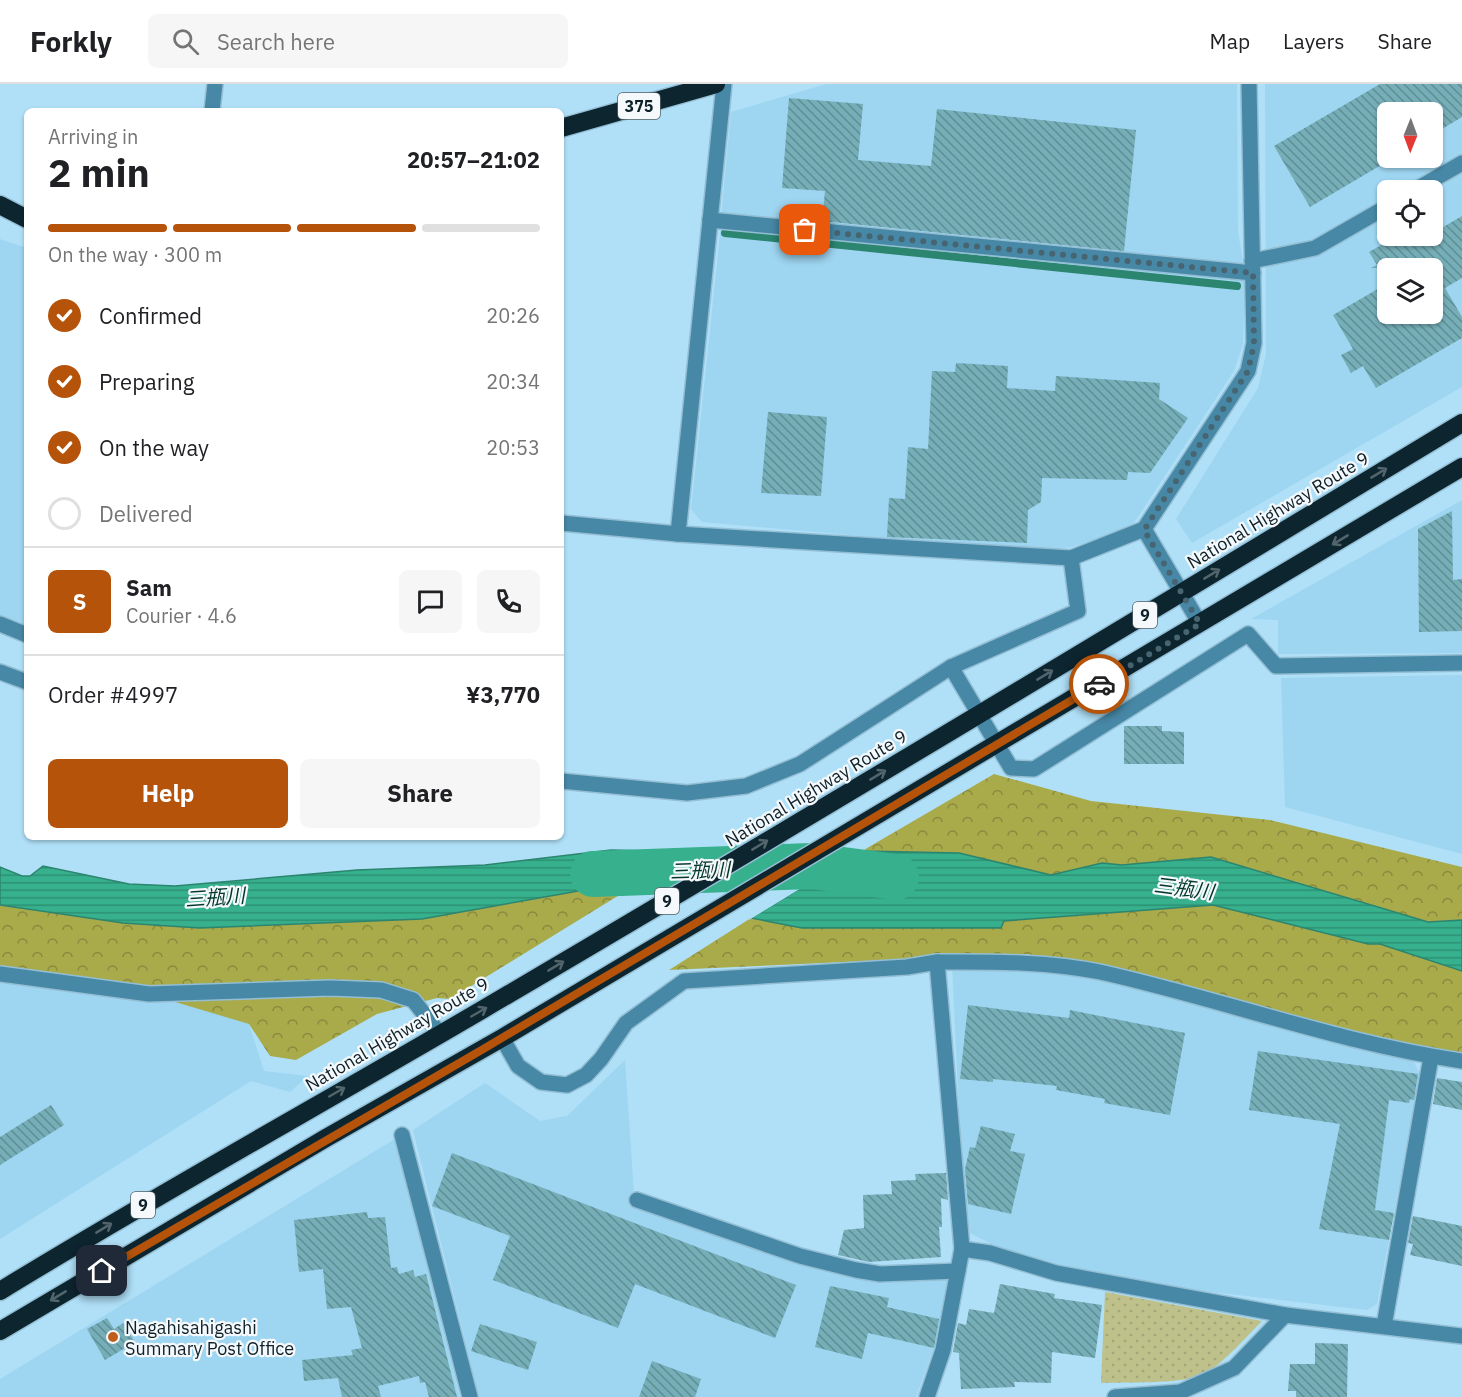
<!DOCTYPE html>
<meta charset="utf-8">
<style>
body{margin:0;font-family:"IBM Plex Sans","Noto Sans JP",sans-serif;background:#f6f6f6;color:#202124;height:100vh;display:flex;flex-direction:column;font-size:22px;white-space:nowrap}
*{box-sizing:border-box;margin:0}
p{font-size:20px;color:#757577}
.icon{flex:none;width:33px;height:33px;fill:none;stroke:currentColor;stroke-width:2;stroke-linecap:round;stroke-linejoin:round}
.map{position:relative;flex:1;overflow:hidden}
.details{position:absolute;left:24px;top:24px;width:540px;height:732px;display:flex;flex-direction:column;background:#fff;border-radius:9px;box-shadow:0 2px 4px #0004}
.details>*{flex:none}
.needle{width:39px;rotate:181deg}
.fabs{position:absolute;left:1377px;top:18px;display:grid;gap:12px}
.fabs a{display:grid;place-items:center;width:66px;height:66px;border-radius:9px;background:#fff;box-shadow:0 2px 4px #0004;font-size:30px}
.pin{position:absolute;display:grid;place-items:center;width:51px;height:51px;color:#fff;margin:-26px;border-radius:12px;box-shadow:0 3px 9px #0006}
.courier{position:absolute;display:grid;place-items:center;width:60px;height:60px;margin:-30px;border:4px solid #b45309;border-radius:50%;background:#fff;color:#222;box-shadow:0 2px 8px #0007}
.head em{font-style:normal;font-weight:700}
.head div{display:flex;flex-direction:column-reverse}
.head{display:flex;align-items:center;justify-content:space-between;height:102px;padding:0 24px}
h1{font-size:39px;font-weight:700;line-height:45px}
.bar{display:grid;grid-template-columns:repeat(4,1fr);gap:9px 6px;align-content:center;height:72px;padding:0 24px}
.bar i{height:8px;border-radius:4px;background:#e0e0e0}
.bar .on{background:#b45309}
.bar p{grid-column:span 4}
.line{display:flex;align-items:center;gap:15px;padding:0 24px;border-top:2px solid #e0e0e0}
.line div{flex:1}
.round{display:grid;place-items:center;flex:none;width:63px;height:63px;border-radius:9px;background:#f6f6f6}
ol{padding:0 24px;list-style:none}
li{display:flex;align-items:center;gap:18px;height:66px}
li p{margin-inline-start:auto}
li .icon{padding:6px;border-radius:50%;background:#b45309;color:#fff;stroke-width:4}
li:last-child{color:#757577}
li i{width:33px;height:33px;border:3px solid #e0e0e0;border-radius:50%}
.primary-button{display:flex;gap:12px;margin-top:auto;padding:12px 24px}
.primary-button a{flex:1;height:69px;border-radius:9px;background:#b45309;color:#fff;font-size:24px;font-weight:700;line-height:69px;text-align:center}
.primary-button a+a{background:#f6f6f6;color:#202124}
header{display:flex;align-items:center;gap:36px;box-sizing:border-box;height:84px;padding:0 30px;background:#fff;border-bottom:2px solid #e0e0e0}
header strong{font-size:28px}
nav{display:flex;gap:33px;margin-inline-start:auto;font-size:21px}
.search{width:420px;height:54px;background:#f6f6f6;display:flex;align-items:center;gap:15px;box-sizing:border-box;padding:0 21px;border-radius:9px;color:#757577;font-size:22px}
.map>svg:first-child{display:block}
</style>
<header>
<strong>Forkly</strong>
<div class="search"><svg class="icon" aria-label="search" viewBox="0 0 24 24"><circle cx="10" cy="10" r="6"/><path d="M15 15l6 6"/></svg>Search here</div>
<nav><a>Map</a><a>Layers</a><a>Share</a></nav>
</header>
<div class="map">
<svg width="1462" height="1313" viewBox="0 0 1462 1313">
<defs>
<pattern id="green-dots" width="8" height="8" patternUnits="userSpaceOnUse" patternTransform="scale(1.5)"><rect width="8" height="8" fill="#bfc18b"/><path d="M2 2h.1M6 6h.1" fill="none" stroke="#a3a678" stroke-width="1.8" stroke-linecap="round"/></pattern>
<pattern id="forest-crowns" width="20" height="18" patternUnits="userSpaceOnUse" patternTransform="scale(1.5)"><rect width="20" height="18" fill="#a9aa4a"/><path d="M2 6a3 3 0 1 1 6 0M12 15a3 3 0 1 1 6 0" fill="none" stroke="#888a3e"/></pattern>
<pattern id="water-rules" width="6" height="5" patternUnits="userSpaceOnUse" patternTransform="scale(1.5)"><rect width="6" height="5" fill="#37b08d"/><path d="M0 2.5h6" fill="none" stroke="#2d8f73"/></pattern>
<pattern id="building-back-hatch" width="6" height="6" patternUnits="userSpaceOnUse" patternTransform="scale(1.5)"><rect width="6" height="6" fill="#76aeb7"/><path d="M-1 5l2 2M0 0l6 6M5-1l2 2" fill="none" stroke="#5f8d95"/></pattern>
</defs>
<rect width="100%" height="100%" fill="#b0e0f8"/>
<g fill="#9ed5f1" fill-rule="evenodd">
<path d="M826,0H1237L1238,148L1244,183L721,133L731,28Z"/>
<path d="M1265,0H1462V303L1192,459L1176,435L1258,304L1266,270ZM1388,28H1432V74H1388ZM1388,106H1432V152H1388ZM1388,184H1432V230H1388Z"/>
<path d="M721,141L1245,192L1243,260L1234,287L1134,439L1124,446L1072,463L1042,468L702,438L691,425Z"/>
<path d="M0,155L27,164V543L0,531Z"/>
<path d="M1462,416V569L1278,570V536L1251,535Z"/>
<path d="M1462,591V770L1285,723L1281,594Z"/>
<path d="M952,881L1012,883L1092,892L1412,974L1420,990L1377,1220L1367,1226L1142,1200L1011,1170L970,1149L962,1089Z"/>
<path d="M0,895L283,914L249,940L264,987L308,992L290,1008L251,997L0,1155Z"/>
<path d="M625,976L634,1110L848,1182L951,1183L936,1258L916,1313H479L413,1046L485,999L540,1037L567,1032Z"/>
<path d="M395,1055L460,1313H0V1295Z"/>
</g>
<path fill="url(#green-dots)" d="M1105,1208L1262,1237C1246,1253 1220,1284 1199,1292C1178,1300 1125,1298 1101,1299Z"/>
<g fill="url(#forest-crowns)">
<path d="M994,690L1091,717L1270,736L1462,783V836L1428,838L1211,773L1122,781L1102,779L1051,791L959,769L862,767Z"/>
<path d="M612,801L634,802L450,915L437,914L377,930L296,976L270,972L249,940L115,900L0,885V821L123,839L200,844L422,835Z"/>
<path d="M1213,821L1368,860H1380L1462,887V971C1389,956 1316,939 1243,920C1171,901 1099,879 1024,870L669,886L751,834L802,844H1001L1003,837Z"/>
</g>
<g fill="url(#water-rules)" stroke="#2b856f" stroke-width="1.5">
<path d="M611,766L689,768L634,802L612,801L422,835L200,844L123,839L0,821V783L22,792H30L43,782L129,800L175,802L357,786L485,781Z"/>
<path d="M862,767L959,769L1051,791L1102,779L1122,781L1211,773L1428,838L1462,836V887L1380,860H1368L1213,821L1004,837L1001,844H802L751,834Z"/>
</g>
<path fill="#b0e0f8" d="M867,764L862,767L749,836L750,832L860,765Z"/>
<g fill="none" stroke-linecap="round" stroke-linejoin="round">
<path stroke="#2b856f" stroke-width="8" d="M725,149L1237,202"/>
<path stroke="#37b08d" stroke-width="46" d="M593,790L812,782L896,793"/>
</g>
<g fill="url(#building-back-hatch)">
<path d="M1380,0H1462V33L1432,51V28H1388V77L1310,123L1274,62Z"/>
<path d="M789,14L863,20L858,76L931,82L937,25L1136,46L1124,167L822,137L825,107L782,104Z"/>
<path d="M1462,132V194L1445,204L1462,233V254L1376,304L1363,282L1351,289L1341,271L1353,265L1333,231L1388,199V230H1432V184H1371L1377,181L1369,168L1397,152H1403L1409,163Z"/>
<path d="M956,279L1008,282L1007,304L1055,307L1056,292L1160,299L1159,315L1188,334L1150,389L1128,388L1127,396L1042,394L1041,418L1028,426L1027,459L887,453L889,414L905,415L908,363L928,365L932,287L955,288Z"/>
<path d="M768,328L827,333L821,412L761,409Z"/>
<path d="M1452,427L1453,496L1462,495V547L1419,548L1418,445Z"/>
<path d="M1124,642H1162V647L1184,648V680H1124Z"/>
<path d="M968,921L1069,934L1070,926L1185,949L1170,1031L1104,1019L1105,1015L1056,1006L1057,1002L993,995V998L960,995Z"/>
<path d="M1258,967L1418,990L1414,1016L1410,1015L1409,1019L1389,1016L1375,1126L1394,1129L1389,1156L1319,1145L1340,1040L1249,1026Z"/>
<path d="M1437,994L1462,998V1026L1433,1020Z"/>
<path d="M51,1021L64,1041L0,1081V1053Z"/>
<path d="M981,1042L1015,1050L1010,1067L1025,1070L1011,1130L968,1120L965,1085L970,1063L975,1064Z"/>
<path d="M452,1069L796,1201L775,1254L635,1200L618,1244L493,1196L510,1152L432,1122Z"/>
<path d="M946,1089L948,1116L941,1114L942,1143H939L941,1173L869,1178L838,1171L844,1146L864,1144L863,1111L892,1110L891,1097L916,1096L915,1090Z"/>
<path d="M367,1128L368,1134L385,1133L391,1184L397,1183L399,1190L413,1186L415,1193L426,1190L457,1313H429L425,1298L420,1299L419,1292L378,1302L381,1313H342L338,1294L304,1297L302,1276L353,1271L351,1266L362,1264L351,1223L327,1225L323,1185L299,1188L294,1136Z"/>
<path d="M1413,1132L1462,1142V1182L1410,1171L1413,1160L1408,1159Z"/>
<path d="M1000,1200L1055,1210L1054,1214L1102,1221L1095,1274L1052,1268L1051,1299L1014,1298L1015,1303L961,1305L959,1269L953,1268L958,1239L966,1241L969,1225L994,1229Z"/>
<path d="M830,1202L889,1214L887,1223L939,1235L934,1264L868,1249L862,1275L815,1263Z"/>
<path d="M107,1234L114,1245L123,1239L135,1258L105,1276L87,1245Z"/>
<path d="M480,1240L537,1258L528,1286L471,1267Z"/>
<path d="M1315,1259L1348,1260L1347,1313H1296V1307H1288L1290,1280H1315Z"/>
<path d="M652,1277L701,1295L695,1313H639Z"/>
</g>
<g fill="none" stroke-linecap="round" stroke-linejoin="round">
<defs>
<g id="minor">
<path d="M212,27L215,0"/>
<path d="M1415,106L1462,79"/>
<path d="M710,136L1253,189"/>
<path d="M1252,177L1315,164L1388,122"/>
<path d="M561,439L678,450L1071,474L1144,445L1248,287L1254,259L1249,0"/>
<path d="M1144,445L1200,540"/>
<path d="M678,450L724,0"/>
<path d="M0,540L27,551"/>
<path d="M951,583L1011,684L1034,685L1248,550L1276,582L1462,579"/>
<path d="M0,588L27,598"/>
<path d="M561,697L687,709L746,702L800,680L951,583L1078,527L1071,474"/>
<path d="M937,878C991,878 1046,877 1100,888C1221,915 1339,959 1462,977"/>
<path d="M0,890L149,910L330,904L381,906L413,916L440,950"/>
<path d="M502,954L518,982L541,998L567,1001L586,991L601,975L626,939L684,897L907,883L937,878L962,1165L943,1266L927,1313"/>
<path d="M402,1051L470,1313"/>
<path d="M637,1116L800,1172L856,1186L880,1190L958,1187"/>
<path d="M962,1165L990,1169L1056,1189L1285,1231L1462,1252"/>
<path d="M1384,1242L1431,973"/>
<path d="M1115,1313L1180,1308L1234,1284L1285,1231"/>
</g>
<g id="highway">
<path d="M561,44L716,0"/>
<path d="M0,121L27,135"/>
<path d="M0,1207C168,1104 340,1010 509,910C829,722 1145,531 1462,339"/>
<path d="M0,1247L326,1054L502,954L1462,383"/>
</g>
</defs>
<use href="#minor" stroke="#93bed3" stroke-width="18"/>
<use href="#highway" stroke="#93bed3" stroke-width="21"/>
<use href="#minor" stroke="#4788a6" stroke-width="15"/>
<use href="#highway" stroke="#0d252f" stroke-width="18"/>
</g>
<defs><path id="oneway-shaft" d="M-6 0H5M1.5-3L5.5 0L1.5 3" fill="none" stroke-width="1.6" stroke-linecap="round" stroke-linejoin="round" transform="scale(1.5)"/></defs>
<g stroke="#53656c">
<use href="#oneway-shaft" transform="translate(1379 389) rotate(-31)"/>
<use href="#oneway-shaft" transform="translate(1340 456) rotate(149)"/>
<use href="#oneway-shaft" transform="translate(1212 490) rotate(-31)"/>
<use href="#oneway-shaft" transform="translate(1045 591) rotate(-31)"/>
<use href="#oneway-shaft" transform="translate(878 691) rotate(-31)"/>
<use href="#oneway-shaft" transform="translate(760 761) rotate(-31)"/>
<use href="#oneway-shaft" transform="translate(556 882) rotate(-31)"/>
<use href="#oneway-shaft" transform="translate(479 928) rotate(-30)"/>
<use href="#oneway-shaft" transform="translate(337 1008) rotate(-30)"/>
<use href="#oneway-shaft" transform="translate(104 1144) rotate(-31)"/>
<use href="#oneway-shaft" transform="translate(58 1212) rotate(149)"/>
</g>
<g fill="none" stroke-linecap="round" stroke-linejoin="round">
<path stroke="#476471" stroke-width="6" stroke-dasharray="0 10.8" d="M805,146L1253,189L1254,260L1248,287L1144,446L1200,540L1099,600"/>
<path stroke="#b45309" stroke-width="8" d="M102,1187L485,964L1099,600"/>
</g>
<circle fill="#bf5f1d" stroke="#f5f9fc" stroke-width="2" cx="113" cy="1253" r="6"/>
<g text-anchor="middle" dominant-baseline="central" stroke-width="4.5" stroke-linejoin="round" paint-order="stroke">
<g fill="#f5f9fc" stroke="#536268" stroke-width="1.5">
<rect x="618" y="9" width="42" height="26" rx="4.5"/>
<rect x="1133" y="518" width="24" height="26" rx="4.5"/>
<rect x="655" y="804" width="24" height="26" rx="4.5"/>
<rect x="131" y="1108" width="24" height="26" rx="4.5"/>
</g>
<g font-size="16" font-weight="bold" fill="#0e2129">
<text x="639" y="22">375</text>
<text x="1145" y="531">9</text>
<text x="667" y="817">9</text>
<text x="143" y="1121">9</text>
</g>
<g font-size="18" fill="#0e2129" stroke="#f5f9fc">
<text transform="translate(1278 426) rotate(-31)">National Highway Route 9</text>
<text transform="translate(816 704) rotate(-31)">National Highway Route 9</text>
<text transform="translate(397 950) rotate(-30)">National Highway Route 9</text>
</g>
<g font-size="18" fill="#0e2129" stroke="#f5f9fc" text-anchor="start">
<text x="125" y="1243">Nagahisahigashi<tspan x="125" dy="21">Summary Post Office</tspan></text>
</g>
<g font-size="20" font-style="italic" fill="#013729" stroke="#f5f9fc">
<text transform="translate(700 786) rotate(-2)">三瓶川</text>
<text transform="translate(1184 804) rotate(7)">三瓶川</text>
<text transform="translate(215 813) rotate(-4)">三瓶川</text>
</g>
</g>
</svg>
<div class="fabs">
<a><svg class="needle" viewBox="-14 -14 28 28"><path d="M0-13l5 13h-10z" fill="#e53935"/><path d="M0 13l5-13h-10z" fill="#757577"/></svg></a>
<a><svg class="icon" aria-label="locate" viewBox="0 0 24 24"><circle cx="12" cy="12" r="6"/><path d="M12 2v4M12 18v4M2 12h4M18 12h4"/></svg></a>
<a><svg class="icon" aria-label="layers" viewBox="0 0 24 24"><path d="M12 4l9 5-9 5-9-5zM3 14l9 5 9-5"/></svg></a>
</div>
<div class="pin" style="left:805px;top:146px;background:#ea580c"><svg class="icon" aria-label="bag" viewBox="0 0 24 24"><path d="M5 8h14l-1 12H6zM9 8a3 3 0 0 1 6 0"/></svg></div>
<div class="pin" style="left:102px;top:1187px;background:#1f2937"><svg class="icon" aria-label="home" viewBox="0 0 24 24"><path d="M3 11l9-7 9 7M6 9v11h12V9"/></svg></div>
<div class="courier" style="left:1099px;top:600px"><svg class="icon" aria-label="car" viewBox="0 0 24 24"><path d="M5 17H2v-5l4-1 3-4h7l3 4 3 1v5h-3M9 17h6M6 11h13"/><circle cx="7" cy="17" r="2"/><circle cx="17" cy="17" r="2"/></svg></div>
<section class="details">
<div class="head"><div><h1>2 min</h1><p>Arriving in</p></div><em>20:57–21:02</em></div>
<div class="bar"><i class="on"></i><i class="on"></i><i class="on"></i><i></i><p>On the way · 300 m</p></div>
<ol>
<li><svg class="icon" aria-label="check" viewBox="0 0 24 24"><path d="M5 12l5 5 9-10"/></svg>Confirmed<p>20:26</p></li>
<li><svg class="icon" aria-label="check" viewBox="0 0 24 24"><path d="M5 12l5 5 9-10"/></svg>Preparing<p>20:34</p></li>
<li><svg class="icon" aria-label="check" viewBox="0 0 24 24"><path d="M5 12l5 5 9-10"/></svg>On the way<p>20:53</p></li>
<li><i></i>Delivered</li>
</ol>
<div class="line" style="height:108px"><b class="round" style="background:#b45309;color:#fff">S</b><div><b>Sam</b><p>Courier · 4.6</p></div><a class="round"><svg class="icon" aria-label="chat" viewBox="0 0 24 24"><path d="M4 5h16v11H9l-5 4z"/></svg></a><a class="round"><svg class="icon" aria-label="phone" viewBox="0 0 24 24"><path d="M5 4h4l2 5-3 2q2 4 5 5l2-3 5 2v4C11 20 4 13 5 4z"/></svg></a></div>
<div class="line" style="height:78px"><div>Order #4997</div><b>¥3,770</b></div>
<div class="primary-button"><a>Help</a><a>Share</a></div>
</section>
</div>
